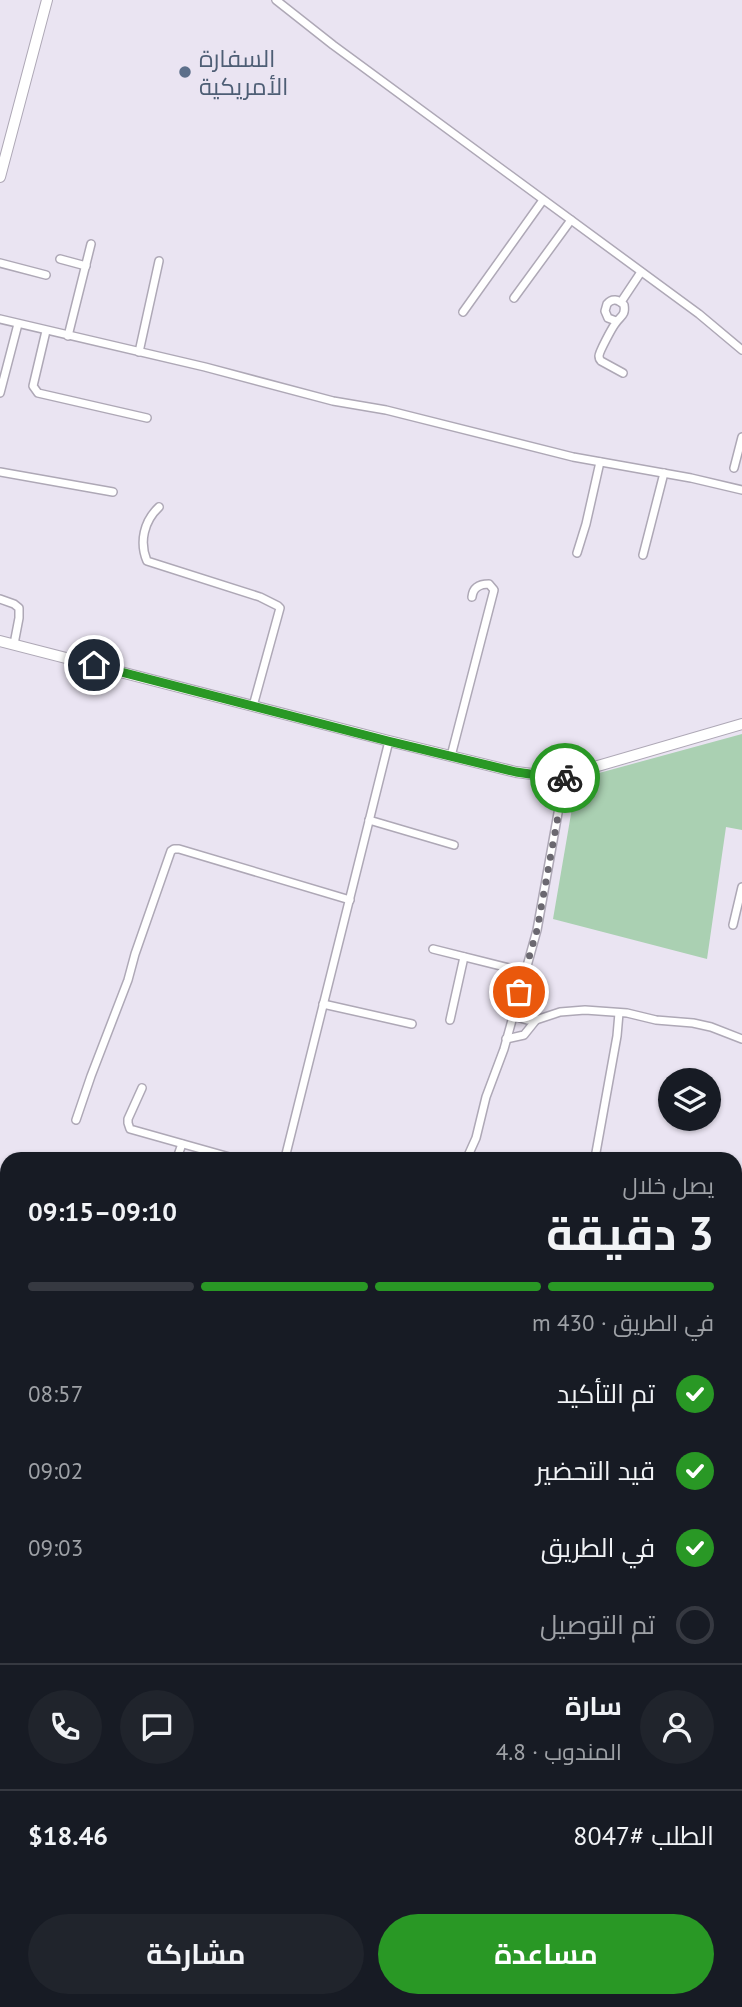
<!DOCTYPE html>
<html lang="ar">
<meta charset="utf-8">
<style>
body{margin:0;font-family:"PT Sans",Cairo,sans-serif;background:#20242c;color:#f1f3f6;direction:rtl;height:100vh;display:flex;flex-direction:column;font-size:26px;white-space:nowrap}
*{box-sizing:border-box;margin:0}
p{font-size:23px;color:#9ea1a6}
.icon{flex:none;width:38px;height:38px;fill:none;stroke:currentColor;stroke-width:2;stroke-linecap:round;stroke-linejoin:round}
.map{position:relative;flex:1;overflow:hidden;direction:ltr}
.panel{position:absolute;left:0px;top:1152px;width:742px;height:856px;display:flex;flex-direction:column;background:#171b24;border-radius:21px 21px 0 0;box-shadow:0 2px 5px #0004;direction:rtl}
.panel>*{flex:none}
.buttons{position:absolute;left:658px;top:1068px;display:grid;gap:14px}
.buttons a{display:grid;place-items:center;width:63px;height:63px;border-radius:50%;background:#171b24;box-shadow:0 2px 5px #0004;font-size:35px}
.pin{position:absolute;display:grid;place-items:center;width:60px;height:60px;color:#fff;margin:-30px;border:4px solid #fff;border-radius:50%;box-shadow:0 2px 7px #0007}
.courier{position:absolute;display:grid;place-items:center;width:70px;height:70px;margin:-35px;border:5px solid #299825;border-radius:50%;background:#fff;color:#222;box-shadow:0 2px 9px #0007}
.overview em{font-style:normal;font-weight:700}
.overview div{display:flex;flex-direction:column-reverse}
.overview{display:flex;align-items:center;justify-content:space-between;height:119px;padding:0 28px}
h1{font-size:46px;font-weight:700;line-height:52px}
.bar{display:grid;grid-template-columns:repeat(4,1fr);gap:10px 7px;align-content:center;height:84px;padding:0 28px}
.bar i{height:9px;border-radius:5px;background:#363941}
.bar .active{background:#299825}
.bar p{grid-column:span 4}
.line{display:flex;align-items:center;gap:18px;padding:0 28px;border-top:2px solid #363941}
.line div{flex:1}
.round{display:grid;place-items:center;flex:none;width:74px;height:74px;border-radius:37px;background:#20242c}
ol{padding:0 28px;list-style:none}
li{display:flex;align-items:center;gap:21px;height:77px}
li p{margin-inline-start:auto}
li .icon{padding:7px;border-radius:50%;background:#299825;color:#fff;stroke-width:4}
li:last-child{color:#9ea1a6}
li i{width:38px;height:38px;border:4px solid #363941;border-radius:50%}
.primary-button{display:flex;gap:14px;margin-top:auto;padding:14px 28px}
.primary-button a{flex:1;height:80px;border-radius:42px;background:#299825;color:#fff;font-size:28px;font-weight:700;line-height:80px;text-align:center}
.primary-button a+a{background:#20242c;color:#f1f3f6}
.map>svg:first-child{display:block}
</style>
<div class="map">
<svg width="742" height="2007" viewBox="0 0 742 2007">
<rect width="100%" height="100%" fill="#eae4f2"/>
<path fill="#aad0b2" d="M742,734V830L726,827L707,959L553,919L577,779Z"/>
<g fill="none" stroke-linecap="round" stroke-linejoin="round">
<defs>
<g id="street">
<path d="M276,0L333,45L699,314L742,350"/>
<path d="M60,259L86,266"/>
<path d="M0,263L46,275"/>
<path d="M514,298L571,220"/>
<path d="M621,302L641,272"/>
<path d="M463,312L543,200"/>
<path d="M0,319L205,367L333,401L386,410L573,457L691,478L742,490"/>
<path d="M616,321L608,318L605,311L607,304C612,298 618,299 624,305C626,316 620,316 615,324C612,328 599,352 599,356C599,358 600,360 601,361L623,373"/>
<path d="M46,331L33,386L38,393L147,418"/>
<path d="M68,336L91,244"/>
<path d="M139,352L159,261"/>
<path d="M0,393L18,324"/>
<path d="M734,468L742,437"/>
<path d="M0,472L113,492"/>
<path d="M159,507C144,521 139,542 147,561L260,597L278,606L280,608L253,706"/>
<path d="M577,553L586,524L600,462"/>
<path d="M643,555L664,473"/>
<path d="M0,599L14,604L19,608V618L14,644"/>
<path d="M451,756L494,590L489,584C480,584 473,587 472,597"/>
<path d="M369,820L454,845"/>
<path d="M733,925L742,887"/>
<path d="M433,949L525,972"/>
<path d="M323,1004L412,1024"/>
<path d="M512,1012L520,1018L527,1020H536L560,1012L585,1010L627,1013L656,1020L693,1023L711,1027L742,1039"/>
<path d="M450,1020L464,957"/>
<path d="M506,1039L524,1035L536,1020"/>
<path d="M142,1088L128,1119V1123L130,1129L233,1158"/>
<path d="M76,1120L91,1076L128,980L135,954L171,851L174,849H179L350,900"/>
<path d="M177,1158L182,1144"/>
<path d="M285,1158L389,741"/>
<path d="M467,1158L476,1138L486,1097L504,1049L537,930L565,774"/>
<path d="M595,1158L617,1036L619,1013"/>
<path d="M735,1272L742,1275"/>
<path d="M0,1274L7,1279"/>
<path d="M0,1307L7,1288"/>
<path d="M735,1432L742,1416"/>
<path d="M0,1526L7,1528"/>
<path d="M0,1572L7,1550"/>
<path d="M735,1591L742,1594"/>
<path d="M0,1593L7,1595"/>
<path d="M0,1692L7,1694"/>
<path d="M371,2002L413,2007"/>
<path d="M29,2007L32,2000"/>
<path d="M218,2007L219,2000"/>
<path d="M303,2007L305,2000"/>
<path d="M506,2007L510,2000"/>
</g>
<g id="secondary">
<path d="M0,177L47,0"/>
<path d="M0,641L389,741L516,772C540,776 560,776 584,770L742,724"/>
</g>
</defs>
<use href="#street" stroke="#aea8b6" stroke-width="10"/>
<use href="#secondary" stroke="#aea8b6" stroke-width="12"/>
<use href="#street" stroke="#fff" stroke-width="7"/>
<use href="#secondary" stroke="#fff" stroke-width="10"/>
</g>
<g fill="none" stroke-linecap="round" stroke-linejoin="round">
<path stroke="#6b6870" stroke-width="7" stroke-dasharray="0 12.6" d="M519,992L537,930L565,778"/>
<path stroke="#299825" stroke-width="9" d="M94,665L388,741L516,772L537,775L565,774V778"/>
</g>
<circle fill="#5c6f8a" stroke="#eae4f2" stroke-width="2.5" cx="185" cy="72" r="7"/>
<g text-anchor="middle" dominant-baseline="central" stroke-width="5" stroke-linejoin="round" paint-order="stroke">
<g font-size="24" fill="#4e5e75" stroke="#eae4f2" text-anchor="start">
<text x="199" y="58">السفارة<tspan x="199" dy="28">الأمريكية</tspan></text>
</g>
</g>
</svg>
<div class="buttons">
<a><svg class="icon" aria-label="layers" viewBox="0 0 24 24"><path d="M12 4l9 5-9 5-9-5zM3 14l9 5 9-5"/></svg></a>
</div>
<div class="pin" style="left:519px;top:992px;background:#ea580c"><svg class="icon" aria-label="bag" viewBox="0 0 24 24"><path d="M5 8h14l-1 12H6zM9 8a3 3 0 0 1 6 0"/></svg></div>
<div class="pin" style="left:94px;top:665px;background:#1f2937"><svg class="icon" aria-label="home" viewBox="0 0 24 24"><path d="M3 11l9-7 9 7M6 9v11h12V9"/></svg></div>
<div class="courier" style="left:565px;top:778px"><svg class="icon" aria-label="bike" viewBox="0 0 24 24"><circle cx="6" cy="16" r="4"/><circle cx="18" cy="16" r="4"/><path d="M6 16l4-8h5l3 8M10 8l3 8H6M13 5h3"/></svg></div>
<section class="panel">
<div class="overview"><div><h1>3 دقيقة</h1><p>يصل خلال</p></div><em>09:10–09:15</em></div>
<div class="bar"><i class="active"></i><i class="active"></i><i class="active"></i><i></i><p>في الطريق · 430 m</p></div>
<ol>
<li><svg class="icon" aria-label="check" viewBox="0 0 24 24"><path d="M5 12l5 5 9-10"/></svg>تم التأكيد<p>08:57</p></li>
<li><svg class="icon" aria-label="check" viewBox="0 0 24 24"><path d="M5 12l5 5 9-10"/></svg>قيد التحضير<p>09:02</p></li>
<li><svg class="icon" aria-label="check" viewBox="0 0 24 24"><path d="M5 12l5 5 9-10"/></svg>في الطريق<p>09:03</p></li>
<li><i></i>تم التوصيل</li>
</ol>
<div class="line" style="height:126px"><a class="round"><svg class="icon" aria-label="person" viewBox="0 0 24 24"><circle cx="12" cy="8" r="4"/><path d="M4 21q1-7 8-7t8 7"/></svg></a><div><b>سارة</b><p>المندوب · 4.8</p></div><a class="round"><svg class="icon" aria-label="chat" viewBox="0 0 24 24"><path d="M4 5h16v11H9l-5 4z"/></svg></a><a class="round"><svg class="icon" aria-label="phone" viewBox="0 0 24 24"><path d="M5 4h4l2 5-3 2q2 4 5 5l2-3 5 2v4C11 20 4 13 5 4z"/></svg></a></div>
<div class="line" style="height:91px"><div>الطلب #8047</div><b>$18.46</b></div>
<div class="primary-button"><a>مساعدة</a><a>مشاركة</a></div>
</section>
</div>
